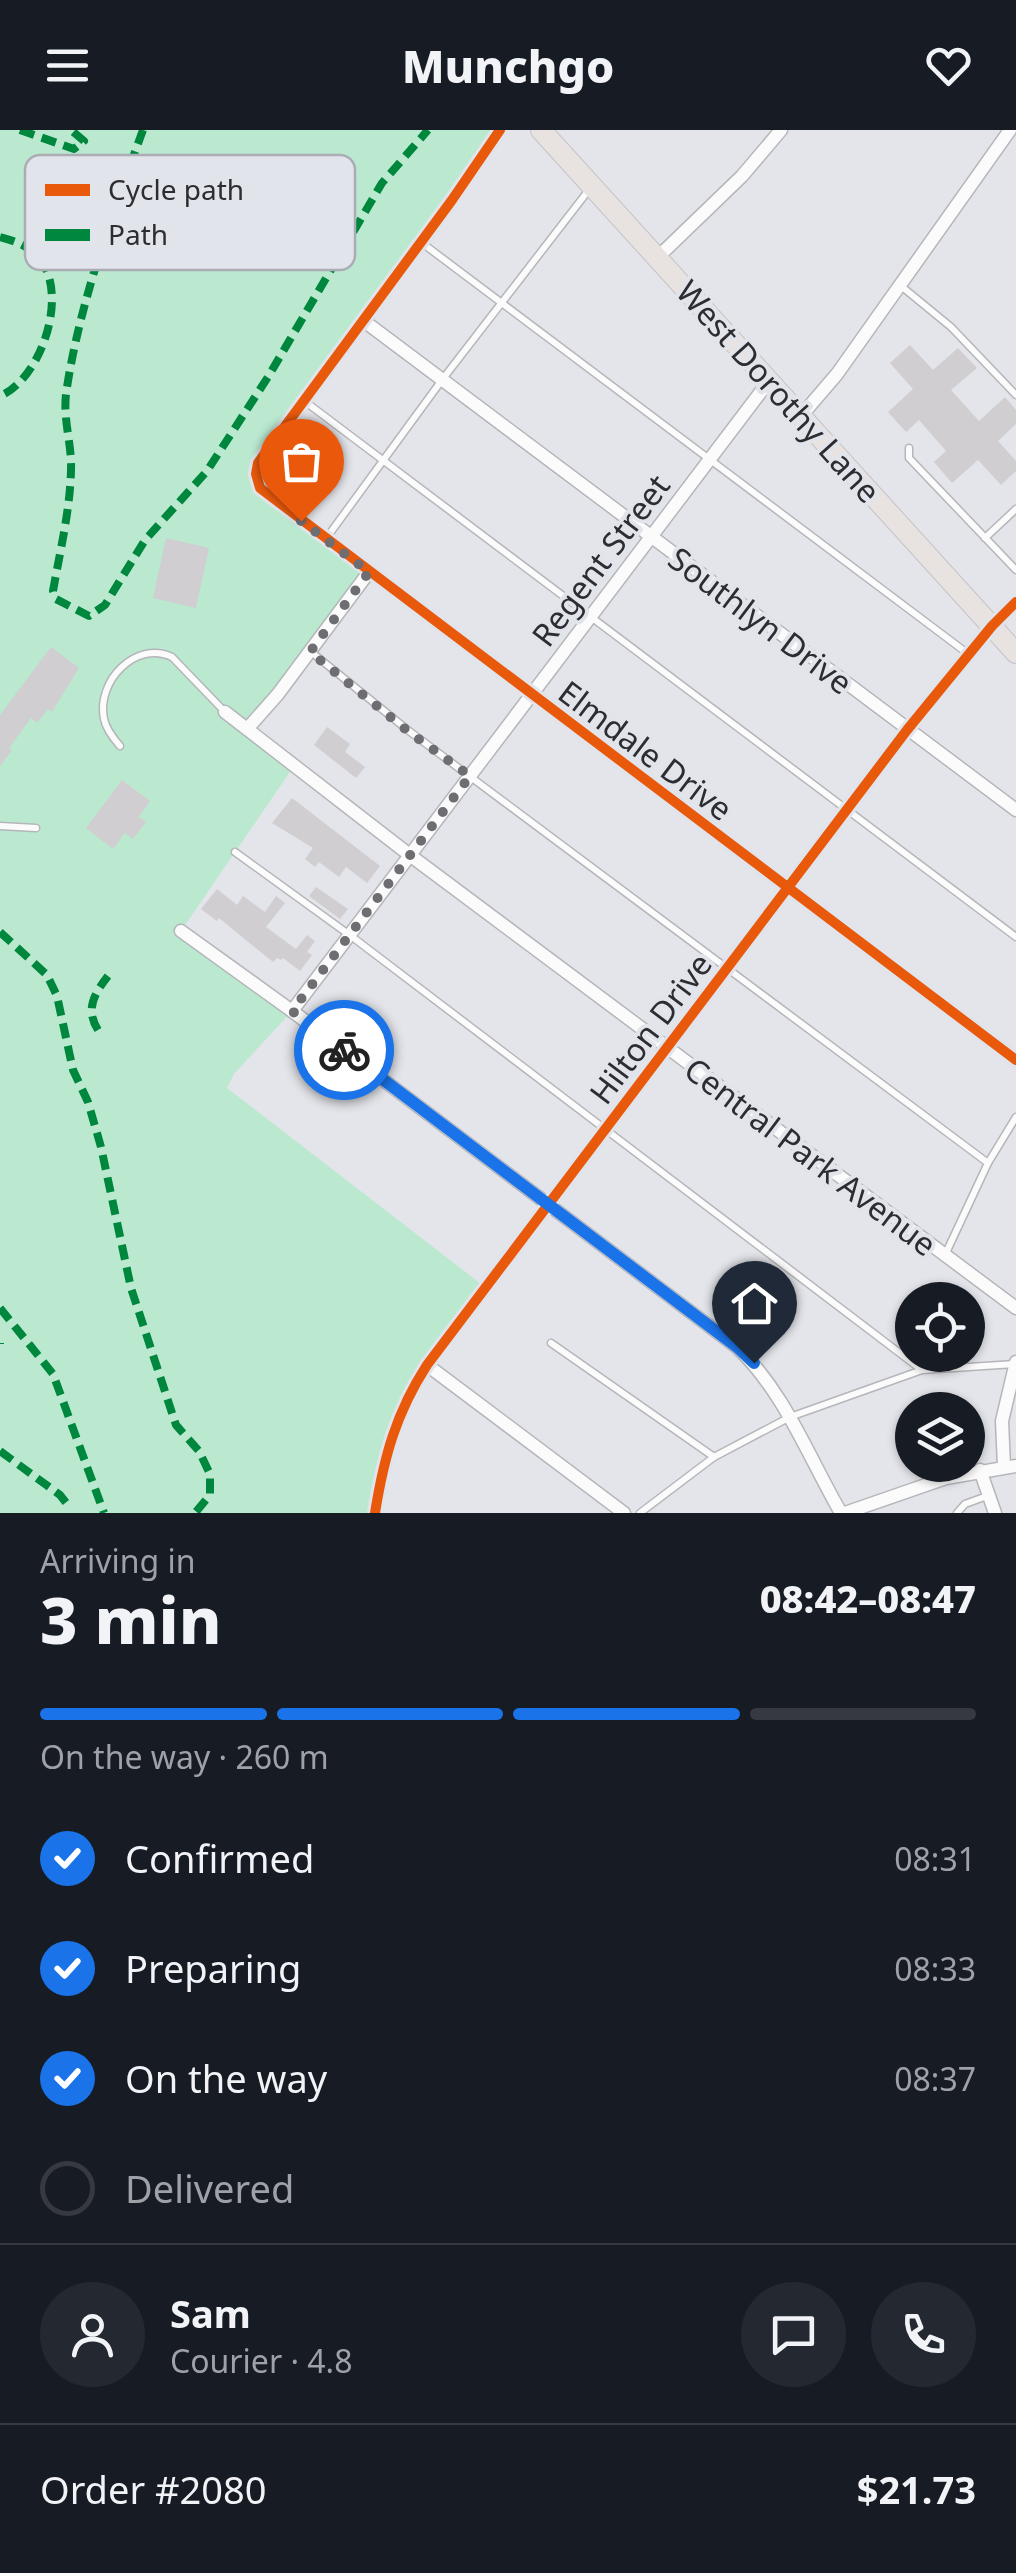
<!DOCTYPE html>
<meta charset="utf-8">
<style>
body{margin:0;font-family:"Noto Sans",sans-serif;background:#242831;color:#f1f3f6;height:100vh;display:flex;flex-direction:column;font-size:38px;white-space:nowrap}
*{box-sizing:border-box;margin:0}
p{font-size:32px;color:#9ea1a6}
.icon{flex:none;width:55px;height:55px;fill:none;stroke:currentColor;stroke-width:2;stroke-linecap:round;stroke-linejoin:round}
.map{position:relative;height:1383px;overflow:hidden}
.side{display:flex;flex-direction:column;background:#171b24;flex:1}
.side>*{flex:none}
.tools{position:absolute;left:895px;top:1152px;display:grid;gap:20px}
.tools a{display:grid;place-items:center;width:90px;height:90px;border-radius:50%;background:#171b24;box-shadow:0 2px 8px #0004;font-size:50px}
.pin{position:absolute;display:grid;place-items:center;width:85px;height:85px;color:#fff;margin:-102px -42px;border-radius:50% 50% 50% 0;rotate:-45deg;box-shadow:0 0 10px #0007}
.pin .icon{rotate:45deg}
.courier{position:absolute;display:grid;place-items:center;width:100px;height:100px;margin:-50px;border:8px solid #1a73e8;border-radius:50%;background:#fff;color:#222;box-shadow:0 2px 12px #0007}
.headline em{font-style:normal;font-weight:800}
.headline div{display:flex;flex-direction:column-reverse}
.headline{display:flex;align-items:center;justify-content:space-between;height:170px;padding:0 40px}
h1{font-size:65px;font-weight:800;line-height:75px}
.bar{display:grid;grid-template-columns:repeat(4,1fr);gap:15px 10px;align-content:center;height:120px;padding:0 40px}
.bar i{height:12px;border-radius:8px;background:#363941}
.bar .selected{background:#1a73e8}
.bar p{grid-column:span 4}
.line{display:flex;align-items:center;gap:25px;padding:0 40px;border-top:2px solid #363941}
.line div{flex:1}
.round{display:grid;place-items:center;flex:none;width:105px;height:105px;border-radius:52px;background:#242831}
ol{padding:0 40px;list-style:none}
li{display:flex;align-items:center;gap:30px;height:110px}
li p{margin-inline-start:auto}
li .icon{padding:10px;border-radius:50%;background:#1a73e8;color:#fff;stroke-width:4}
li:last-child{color:#9ea1a6}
li i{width:55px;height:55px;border:5px solid #363941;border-radius:50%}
header{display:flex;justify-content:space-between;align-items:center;height:130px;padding:0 40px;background:#171b24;font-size:45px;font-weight:800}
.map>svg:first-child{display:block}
</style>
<header><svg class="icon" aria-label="menu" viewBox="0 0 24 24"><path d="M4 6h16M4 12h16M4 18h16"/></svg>Munchgo<svg class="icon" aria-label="heart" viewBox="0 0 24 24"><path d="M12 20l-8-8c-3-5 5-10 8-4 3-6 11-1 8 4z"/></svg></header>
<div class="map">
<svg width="1016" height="1383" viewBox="0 0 1016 1383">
<rect width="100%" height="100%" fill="#e4e5ea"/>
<path fill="#bae9d0" d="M0,0H500L258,333L256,351L369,442L248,598L294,636L181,801L292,881L234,944L227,958L485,1157L408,1265L375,1383H0Z"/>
<g fill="#d0ced0">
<path d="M910,215L933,240L958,218L977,238L951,260L979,291L1005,267L1016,280V294L998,311L1016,331V341L1001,355L978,330L952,353L934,332L946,321L919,290L906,302L888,282L913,259L890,233Z"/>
<path d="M166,408L209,418L196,478L153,468Z"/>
<path d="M51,517L79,538L52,582L48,579L37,593L31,588L9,618L12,620L0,636V585Z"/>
<path d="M327,597L350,614L345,622L365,637L356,648L314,615Z"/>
<path d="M122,650L150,671L139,687L146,692L133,709L125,703L113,719L86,698Z"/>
<path d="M292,668L380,736L367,753L346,737L339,747L319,732L315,737L305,729L313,718L272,693Z"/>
<path d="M316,757L348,779L340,789L309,766Z"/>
<path d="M217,759L237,775L243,766L265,782L276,766L285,773L266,797L296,819L307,805L315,811L307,822L312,825L300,841L283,828L281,830L277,828L273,832L219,788L217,791L201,779Z"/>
</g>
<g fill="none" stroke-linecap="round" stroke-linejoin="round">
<defs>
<g id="lane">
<path d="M422,113L967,523"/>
<path d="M901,156L951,197L1016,265"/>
<path d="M303,270L1016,807"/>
<path d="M909,318V328L1016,440"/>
<path d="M985,408L1016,379"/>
<path d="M325,410L442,250L588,61"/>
<path d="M310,521L409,601L988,1033L945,1125"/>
<path d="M120,616C113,608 106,599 104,589C96,551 136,510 172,527L225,582"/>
<path d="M0,696L36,698"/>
<path d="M235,722L351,806L922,1240"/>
<path d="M988,1033L1016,987"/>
<path d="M551,1213L714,1327"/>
<path d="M640,1383L714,1327L790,1287L922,1240L1015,1234"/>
<path d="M957,1383L965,1374L987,1366"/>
</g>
<g id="street">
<path d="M500,0L452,70L258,333L256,344L260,358L1016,930"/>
<path d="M658,127L742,46L781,0"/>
<path d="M364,191L1016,680"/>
<path d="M801,286L837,244L1010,0"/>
<path d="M225,582L411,726L1016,1178"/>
<path d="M248,598L278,564L369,442"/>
<path d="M181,801L292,881L737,1217C785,1263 808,1326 841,1383"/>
<path d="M292,881L769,251"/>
<path d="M427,1235L624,1383"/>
<path d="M1004,1337L1002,1291L1016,1232"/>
<path d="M980,1340L995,1383"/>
<path d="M375,1383C384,1327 396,1283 427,1235L907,600L992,496L1016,472"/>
<path d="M845,1383L946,1348L1016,1336"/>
</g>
<path id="primary" d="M541,0L1016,523"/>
</defs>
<use href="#lane" stroke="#b5b6ba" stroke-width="9"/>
<use href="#street" stroke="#b5b6ba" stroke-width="15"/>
<use href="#primary" stroke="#c3c3c7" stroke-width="22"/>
<use href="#lane" stroke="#fbfbfc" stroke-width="6"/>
<use href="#street" stroke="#fbfbfc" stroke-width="12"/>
<use href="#primary" stroke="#e8e2e0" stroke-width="20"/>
<g stroke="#00873e" stroke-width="8" stroke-dasharray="15 8" stroke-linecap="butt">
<path d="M20,0L74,19L84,11L71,0"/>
<path d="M143,0C112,85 79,174 66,264C63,291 72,314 71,340C70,381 60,421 53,461L56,469L89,486L105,475L145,410L207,341L268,247L382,53L428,0"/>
<path d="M0,107C15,111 30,116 40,129C69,166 41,249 0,266"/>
<path d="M0,802L47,845L57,866L73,940L88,972L101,1017L131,1158L176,1295L199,1321L210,1344V1365L195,1383"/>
<path d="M98,900C85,879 94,864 108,846"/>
<path d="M0,1178L53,1244L104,1383"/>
<path d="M0,1213V1214"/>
<path d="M0,1321L60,1365L67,1374"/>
</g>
<defs>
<g id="cycleway">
<path d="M500,0L452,70L258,333L256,344L260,358L1016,930"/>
<path d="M375,1383C384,1327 396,1283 427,1235L907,600L992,496L1016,472"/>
</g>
</defs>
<use href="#cycleway" stroke="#e2e4ec" stroke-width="16"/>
<use href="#cycleway" stroke="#e8590c" stroke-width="10"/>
</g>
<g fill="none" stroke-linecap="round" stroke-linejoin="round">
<path stroke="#6d6d72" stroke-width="10" stroke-dasharray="0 18" d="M301,391L369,442L310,522L409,602L470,646L292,881L344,920"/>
<path stroke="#1a73e8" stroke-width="12" d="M344,920L737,1217L754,1233"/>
</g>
<g text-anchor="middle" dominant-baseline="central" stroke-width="8" stroke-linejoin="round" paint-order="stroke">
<g font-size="32" fill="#2d2d31" stroke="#e2e4ec">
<text transform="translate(779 261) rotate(48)">West Dorothy Lane</text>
<text transform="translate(600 430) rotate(-53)">Regent Street</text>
<text transform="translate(761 490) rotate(37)">Southlyn Drive</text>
<text transform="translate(646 620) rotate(37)">Elmdale Drive</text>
<text transform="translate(650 898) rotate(-53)">Hilton Drive</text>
<text transform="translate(811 1026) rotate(37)">Central Park Avenue</text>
</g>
</g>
<rect x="25" y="25" width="330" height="115" rx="15" fill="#e2e4ec" stroke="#acadb4" stroke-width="2.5"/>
<rect x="45" y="54" width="45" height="12" fill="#e8590c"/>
<rect x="45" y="99" width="45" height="12" fill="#00873e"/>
<g font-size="28" fill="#2d2d31">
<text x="108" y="70">Cycle path</text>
<text x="108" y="115">Path</text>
</g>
</svg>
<div class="tools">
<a><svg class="icon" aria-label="locate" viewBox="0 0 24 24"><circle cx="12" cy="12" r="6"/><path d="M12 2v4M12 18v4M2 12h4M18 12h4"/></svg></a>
<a><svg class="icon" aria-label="layers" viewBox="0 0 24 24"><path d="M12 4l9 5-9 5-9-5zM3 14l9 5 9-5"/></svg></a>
</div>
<div class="pin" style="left:301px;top:391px;background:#ea580c"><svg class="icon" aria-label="bag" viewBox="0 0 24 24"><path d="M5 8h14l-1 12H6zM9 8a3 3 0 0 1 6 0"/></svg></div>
<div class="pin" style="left:754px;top:1233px;background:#1f2937"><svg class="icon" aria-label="home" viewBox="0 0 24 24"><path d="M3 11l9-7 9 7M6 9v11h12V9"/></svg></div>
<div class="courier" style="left:344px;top:920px"><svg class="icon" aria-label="bike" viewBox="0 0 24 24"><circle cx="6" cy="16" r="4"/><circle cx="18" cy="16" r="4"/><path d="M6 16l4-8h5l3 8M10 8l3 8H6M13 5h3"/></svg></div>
</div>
<section class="side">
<div class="headline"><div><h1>3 min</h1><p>Arriving in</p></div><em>08:42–08:47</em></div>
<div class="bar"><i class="selected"></i><i class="selected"></i><i class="selected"></i><i></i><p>On the way · 260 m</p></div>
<ol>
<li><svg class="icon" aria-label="check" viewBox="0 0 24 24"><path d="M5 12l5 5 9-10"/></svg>Confirmed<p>08:31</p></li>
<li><svg class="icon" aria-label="check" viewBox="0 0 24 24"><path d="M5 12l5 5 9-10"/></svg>Preparing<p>08:33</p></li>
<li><svg class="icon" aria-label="check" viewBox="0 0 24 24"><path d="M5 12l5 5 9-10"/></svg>On the way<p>08:37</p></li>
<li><i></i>Delivered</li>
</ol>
<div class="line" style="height:180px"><a class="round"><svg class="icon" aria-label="person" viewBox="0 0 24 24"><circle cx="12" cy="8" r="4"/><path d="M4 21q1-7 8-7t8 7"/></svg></a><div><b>Sam</b><p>Courier · 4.8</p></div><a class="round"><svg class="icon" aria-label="chat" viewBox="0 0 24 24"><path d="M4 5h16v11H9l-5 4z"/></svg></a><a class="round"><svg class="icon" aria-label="phone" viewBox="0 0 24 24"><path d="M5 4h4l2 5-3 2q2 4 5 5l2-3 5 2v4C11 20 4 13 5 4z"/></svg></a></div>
<div class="line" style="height:130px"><div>Order #2080</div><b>$21.73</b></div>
</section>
